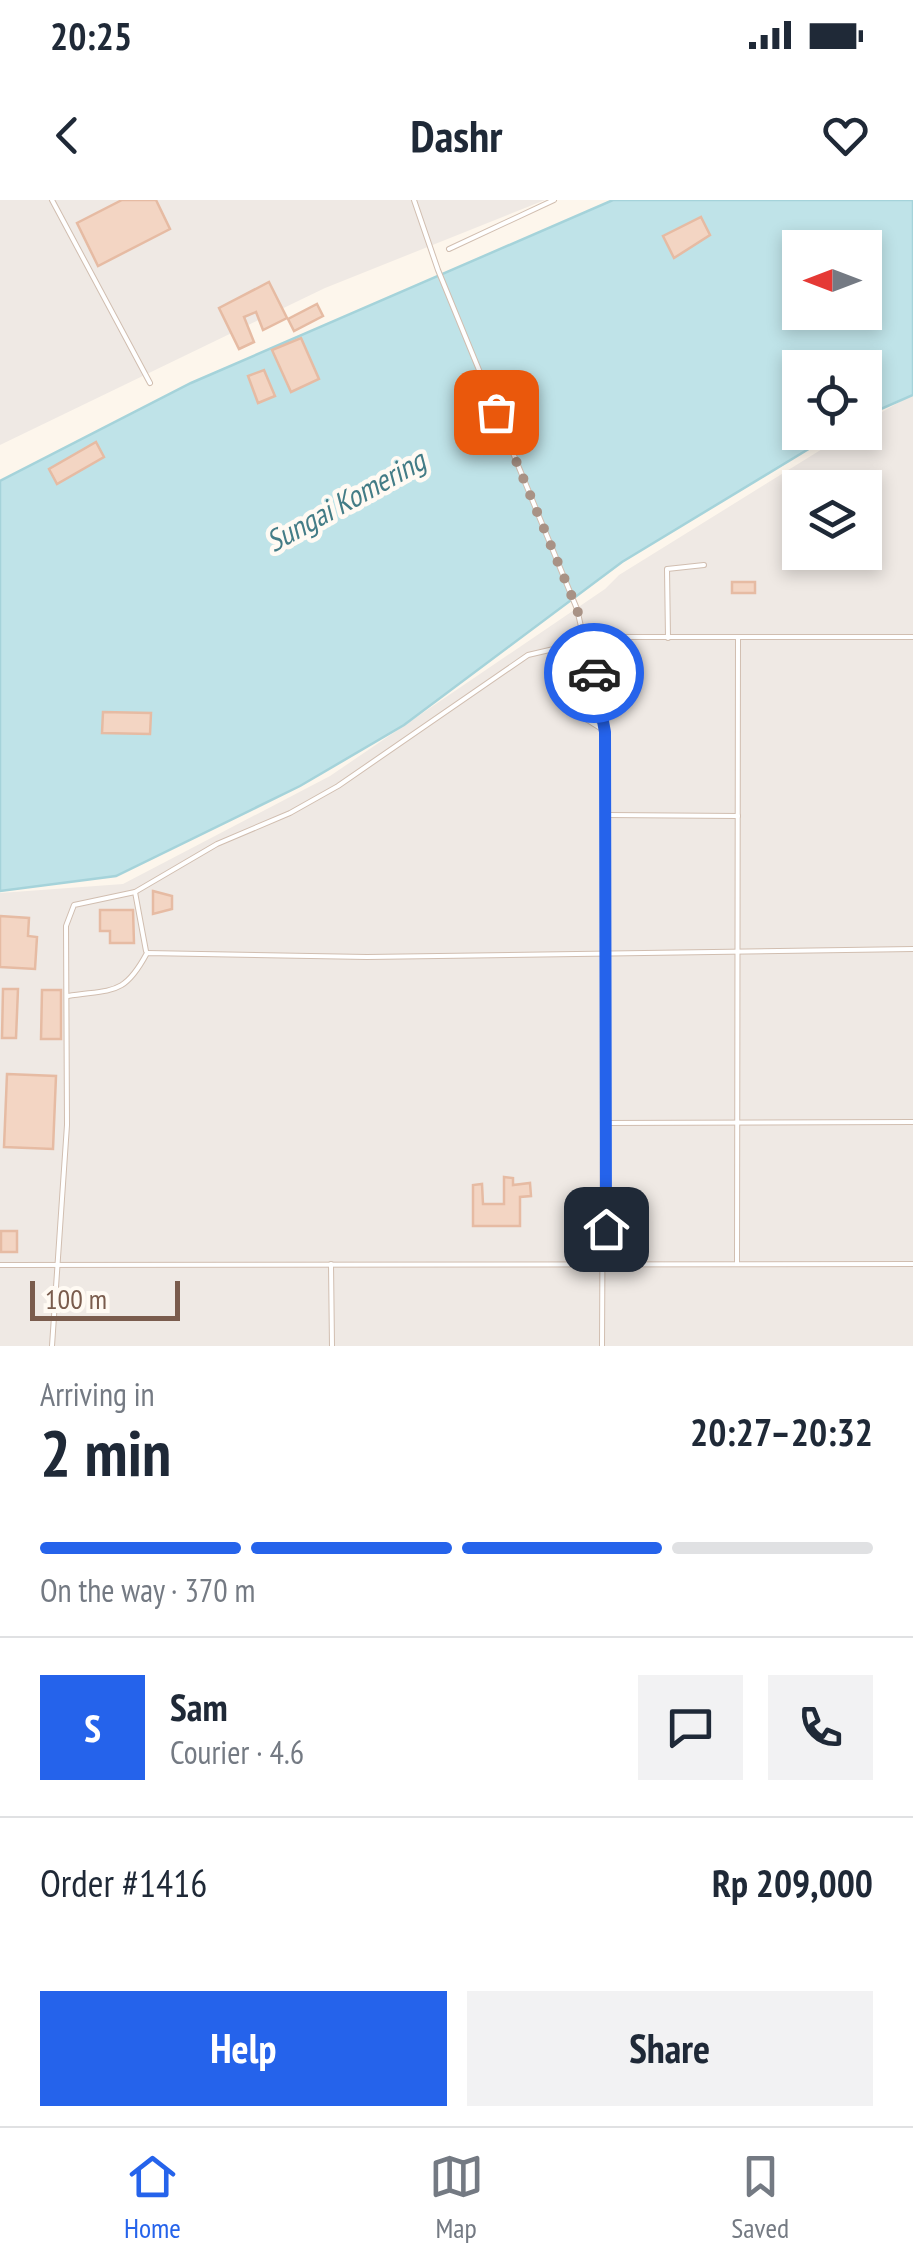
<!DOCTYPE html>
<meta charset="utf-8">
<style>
body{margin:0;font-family:"PT Sans Narrow",sans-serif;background:#f2f2f3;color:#1f2937;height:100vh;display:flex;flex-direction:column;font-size:38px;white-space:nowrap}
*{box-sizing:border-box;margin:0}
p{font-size:32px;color:#747a83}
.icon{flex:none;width:55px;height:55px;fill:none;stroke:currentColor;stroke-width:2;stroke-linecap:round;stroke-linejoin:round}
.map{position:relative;height:1146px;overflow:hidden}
.panel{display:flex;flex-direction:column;background:#fff;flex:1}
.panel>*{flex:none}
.needle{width:65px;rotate:270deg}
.fabs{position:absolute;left:782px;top:30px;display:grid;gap:20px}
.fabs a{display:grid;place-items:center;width:100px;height:100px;border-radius:0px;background:#fff;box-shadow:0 5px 15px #0003;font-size:50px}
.scale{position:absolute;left:30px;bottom:25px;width:150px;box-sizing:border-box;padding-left:10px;border:5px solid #7a5c4d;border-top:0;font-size:28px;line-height:35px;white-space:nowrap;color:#7a5c4d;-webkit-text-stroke:8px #fffaf3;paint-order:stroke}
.pin{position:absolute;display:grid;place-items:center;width:85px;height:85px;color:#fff;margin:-42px;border-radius:20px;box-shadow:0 5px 15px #0006}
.courier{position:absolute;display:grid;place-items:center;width:100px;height:100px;margin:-50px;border:8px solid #2563eb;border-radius:50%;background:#fff;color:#222;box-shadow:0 2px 12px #0007}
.head em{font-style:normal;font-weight:800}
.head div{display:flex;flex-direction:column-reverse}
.head{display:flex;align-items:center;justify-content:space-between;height:170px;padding:0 40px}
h1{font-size:65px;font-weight:800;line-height:75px}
.bar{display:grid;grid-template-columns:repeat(4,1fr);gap:15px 10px;align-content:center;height:120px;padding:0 40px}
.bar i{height:12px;border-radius:8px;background:#e0e1e3}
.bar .active{background:#2563eb}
.bar p{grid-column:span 4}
.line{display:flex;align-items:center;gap:25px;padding:0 40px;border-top:2px solid #e0e1e3}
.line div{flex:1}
.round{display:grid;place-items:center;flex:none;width:105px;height:105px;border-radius:0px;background:#f2f2f3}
.cta{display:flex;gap:20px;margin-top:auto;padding:20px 40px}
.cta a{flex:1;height:115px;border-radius:0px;background:#2563eb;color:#fff;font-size:40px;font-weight:800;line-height:115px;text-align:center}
.cta a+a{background:#f2f2f3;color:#1f2937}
.status{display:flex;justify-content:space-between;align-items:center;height:70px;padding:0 50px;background:#fff;direction:ltr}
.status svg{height:28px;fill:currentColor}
header{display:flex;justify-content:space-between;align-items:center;height:130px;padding:0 40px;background:#fff;font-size:45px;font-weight:800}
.tabs{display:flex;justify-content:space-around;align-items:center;height:140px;border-top:2px solid #e0e1e3;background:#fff;font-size:28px;color:#747a83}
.tabs a{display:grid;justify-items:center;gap:5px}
.tabs .active{color:#2563eb}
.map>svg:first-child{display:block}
</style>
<div class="status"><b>20:25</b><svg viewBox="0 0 49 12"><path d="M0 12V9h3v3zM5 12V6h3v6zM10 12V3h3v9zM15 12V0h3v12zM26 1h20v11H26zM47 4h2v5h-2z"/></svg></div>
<header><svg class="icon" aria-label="back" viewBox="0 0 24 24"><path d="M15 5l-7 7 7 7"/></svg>Dashr<svg class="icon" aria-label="heart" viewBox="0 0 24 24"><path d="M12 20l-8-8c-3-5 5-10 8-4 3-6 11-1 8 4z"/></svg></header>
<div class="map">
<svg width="913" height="1146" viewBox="0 0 913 1146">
<rect width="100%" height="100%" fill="#fdf6ec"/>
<g fill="#efe9e4" fill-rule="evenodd">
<path d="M0,0H545L325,88L0,245Z"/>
<path d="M913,194V1146H0V693L123,684L330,576L605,389L619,375L848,233L865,232V222ZM800,288H865V352H800Z"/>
</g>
<path fill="#bfe3e8" stroke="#a5d3da" stroke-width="2.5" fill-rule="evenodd" d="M613,0H913V195L865,216V168H800V232L835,233L622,362L404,525L300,586L116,676L0,691V281L191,183ZM800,48H865V112H800Z"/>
<g fill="#f3d5c3" stroke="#e6bba3" stroke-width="2.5">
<path d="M122,0H156L170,29L98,66L77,23Z"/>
<path d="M701,17L710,35L674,58L663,36Z"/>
<path d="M269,82L287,118L263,130L256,112L244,117L254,142L239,149L219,108Z"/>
<path d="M317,104L323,116L294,131L288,119Z"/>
<path d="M301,138L319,179L291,192L272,150Z"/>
<path d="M264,170L275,196L258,203L248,176Z"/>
<path d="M96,242L104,257L57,284L49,269Z"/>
<rect x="732" y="382" width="23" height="11"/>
<path d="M103,512L151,513L150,534L102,533Z"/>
<path d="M153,691L172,696V709L153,714Z"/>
<path d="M100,710H133L134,743H110V731H100Z"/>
<path d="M0,716L29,718L28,736L37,737L35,769L0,767Z"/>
<path d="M3,789H18L16,838H2Z"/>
<path d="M42,790H61V839H41Z"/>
<path d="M7,874L56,876L53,949L4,947Z"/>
<path d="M504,977L513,978V985L530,983L531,996L520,997V1026H473V985L482,984L483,1004H504Z"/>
<rect x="1" y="1031" width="16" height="21"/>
</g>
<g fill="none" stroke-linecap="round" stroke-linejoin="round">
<defs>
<g id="lane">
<path d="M52,0L150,183"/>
<path d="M414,0L438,70L577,409L605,532L602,1146"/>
<path d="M449,49L554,0"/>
<path d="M668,438L667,369L704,365"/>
<path d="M601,501L610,442L620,437H913"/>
<path d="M608,615L738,616"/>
<path d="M135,692L146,751"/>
<path d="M68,796C113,789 124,796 147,753L367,757L913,749"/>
<path d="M606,923L913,922"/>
<path d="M331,1064L332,1146"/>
<path d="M737,1064L738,438"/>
<path d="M0,1065L913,1064"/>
<path d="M52,1146L67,925L66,726L74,705L135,692L217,644L290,613L338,586L528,455L558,448L566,458L578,514L605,531"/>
</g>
</defs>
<use href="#lane" stroke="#d1beb0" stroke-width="6"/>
<use href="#lane" stroke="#fff" stroke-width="4"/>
</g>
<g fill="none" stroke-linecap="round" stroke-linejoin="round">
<path stroke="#a89285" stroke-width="10" stroke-dasharray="0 18" d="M496,212L577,409L594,473"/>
<path stroke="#2563eb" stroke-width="12" d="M594,473L605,532L606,1029"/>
</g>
<g text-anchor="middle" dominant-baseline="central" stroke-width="9" stroke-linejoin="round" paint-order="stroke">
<g font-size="30" font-style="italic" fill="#437c86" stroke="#fffaf3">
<text transform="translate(345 300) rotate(-29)">Sungai Komering</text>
</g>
</g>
</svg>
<div class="fabs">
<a><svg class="needle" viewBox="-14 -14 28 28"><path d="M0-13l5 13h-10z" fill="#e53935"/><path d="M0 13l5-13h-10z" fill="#747a83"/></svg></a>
<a><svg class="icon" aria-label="locate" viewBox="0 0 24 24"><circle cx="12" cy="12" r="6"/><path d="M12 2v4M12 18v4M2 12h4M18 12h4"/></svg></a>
<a><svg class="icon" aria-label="layers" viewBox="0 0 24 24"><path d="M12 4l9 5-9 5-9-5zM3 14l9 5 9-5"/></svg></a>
</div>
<div class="scale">100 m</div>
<div class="pin" style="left:496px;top:212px;background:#ea580c"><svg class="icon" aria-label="bag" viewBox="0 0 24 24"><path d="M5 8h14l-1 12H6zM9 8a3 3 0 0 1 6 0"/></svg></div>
<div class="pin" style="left:606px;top:1029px;background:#1f2937"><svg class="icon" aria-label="home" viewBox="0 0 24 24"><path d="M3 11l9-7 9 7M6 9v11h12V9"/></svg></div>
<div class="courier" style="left:594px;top:473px"><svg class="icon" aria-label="car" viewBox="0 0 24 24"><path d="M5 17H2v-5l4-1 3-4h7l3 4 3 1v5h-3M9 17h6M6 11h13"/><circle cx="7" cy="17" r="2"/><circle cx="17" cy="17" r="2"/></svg></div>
</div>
<section class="panel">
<div class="head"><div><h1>2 min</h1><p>Arriving in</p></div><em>20:27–20:32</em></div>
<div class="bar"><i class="active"></i><i class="active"></i><i class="active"></i><i></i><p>On the way · 370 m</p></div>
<div class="line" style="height:180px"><b class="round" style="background:#2563eb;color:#fff">S</b><div><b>Sam</b><p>Courier · 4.6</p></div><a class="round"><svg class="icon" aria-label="chat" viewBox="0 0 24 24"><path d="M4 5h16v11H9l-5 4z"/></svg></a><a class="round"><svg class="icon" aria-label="phone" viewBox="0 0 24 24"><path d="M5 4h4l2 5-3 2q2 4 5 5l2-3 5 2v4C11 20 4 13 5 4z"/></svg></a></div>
<div class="line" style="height:130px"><div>Order #1416</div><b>Rp 209,000</b></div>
<div class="cta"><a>Help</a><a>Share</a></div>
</section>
<nav class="tabs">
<a class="active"><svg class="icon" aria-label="home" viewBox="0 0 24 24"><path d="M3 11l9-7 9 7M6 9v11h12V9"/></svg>Home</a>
<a><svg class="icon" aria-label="map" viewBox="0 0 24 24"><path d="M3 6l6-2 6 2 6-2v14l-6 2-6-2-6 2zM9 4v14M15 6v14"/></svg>Map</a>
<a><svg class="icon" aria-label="saved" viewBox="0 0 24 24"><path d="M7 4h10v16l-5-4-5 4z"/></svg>Saved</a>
</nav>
